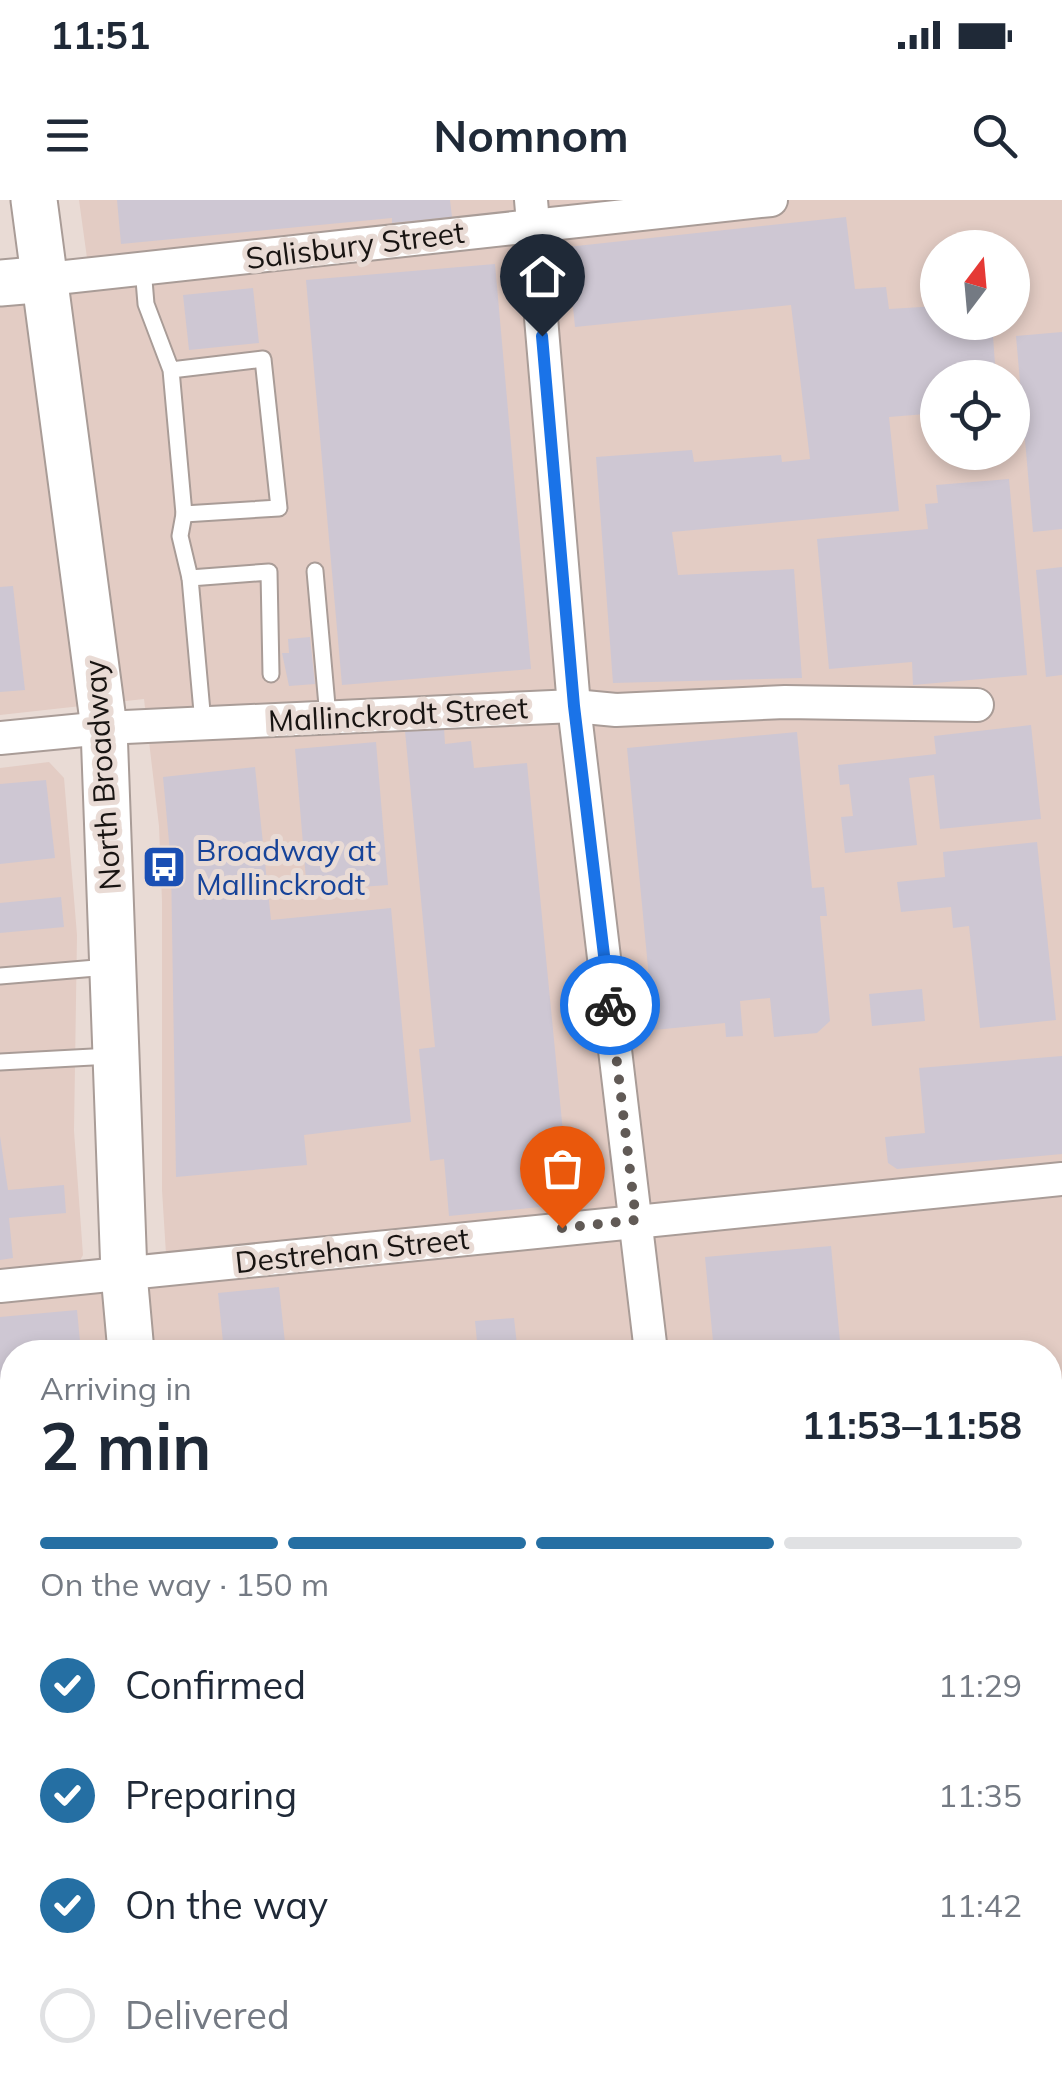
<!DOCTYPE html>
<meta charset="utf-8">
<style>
body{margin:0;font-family:Mulish,sans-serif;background:#f2f2f3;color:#1f2937;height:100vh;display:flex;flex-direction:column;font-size:38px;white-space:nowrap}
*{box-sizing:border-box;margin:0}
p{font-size:32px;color:#747a83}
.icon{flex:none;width:55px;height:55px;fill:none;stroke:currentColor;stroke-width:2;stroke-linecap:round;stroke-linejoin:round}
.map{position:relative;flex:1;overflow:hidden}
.sheet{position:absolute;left:0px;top:1140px;width:1062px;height:752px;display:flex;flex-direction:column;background:#fff;border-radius:40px 40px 0 0;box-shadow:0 5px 15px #0003}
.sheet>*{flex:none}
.needle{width:65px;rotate:16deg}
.tools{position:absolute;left:920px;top:30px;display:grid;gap:20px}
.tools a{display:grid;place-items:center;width:110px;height:110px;border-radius:50%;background:#fff;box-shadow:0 5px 15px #0003;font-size:50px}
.pin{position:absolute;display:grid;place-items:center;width:85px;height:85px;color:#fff;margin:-102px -42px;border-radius:50% 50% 50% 0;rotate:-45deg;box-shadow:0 0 10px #0007}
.pin .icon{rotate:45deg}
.courier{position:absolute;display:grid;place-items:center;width:100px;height:100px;margin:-50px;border:8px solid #1a73e8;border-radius:50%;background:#fff;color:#222;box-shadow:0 2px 12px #0007}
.overview em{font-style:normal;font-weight:700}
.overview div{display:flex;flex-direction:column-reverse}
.overview{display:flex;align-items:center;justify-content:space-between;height:170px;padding:0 40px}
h1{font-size:65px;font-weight:700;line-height:75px}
.bar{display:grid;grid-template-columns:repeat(4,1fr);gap:15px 10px;align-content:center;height:120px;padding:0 40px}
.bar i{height:12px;border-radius:8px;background:#e0e1e3}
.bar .selected{background:#256fa3}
.bar p{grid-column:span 4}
ol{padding:0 40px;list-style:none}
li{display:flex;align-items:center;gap:30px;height:110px}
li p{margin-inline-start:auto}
li .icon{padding:10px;border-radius:50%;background:#256fa3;color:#fff;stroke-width:4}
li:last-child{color:#747a83}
li i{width:55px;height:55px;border:5px solid #e0e1e3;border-radius:50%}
.status{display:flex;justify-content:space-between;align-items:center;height:70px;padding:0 50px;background:#fff;direction:ltr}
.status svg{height:28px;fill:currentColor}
header{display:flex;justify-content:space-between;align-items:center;height:130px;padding:0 40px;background:#fff;font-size:45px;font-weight:700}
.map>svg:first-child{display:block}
</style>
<div class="status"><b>11:51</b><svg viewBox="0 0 49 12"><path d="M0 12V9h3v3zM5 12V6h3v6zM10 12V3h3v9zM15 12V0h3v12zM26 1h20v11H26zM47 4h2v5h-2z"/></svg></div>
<header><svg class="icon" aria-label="menu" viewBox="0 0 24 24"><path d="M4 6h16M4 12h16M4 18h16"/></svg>Nomnom<svg class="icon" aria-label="search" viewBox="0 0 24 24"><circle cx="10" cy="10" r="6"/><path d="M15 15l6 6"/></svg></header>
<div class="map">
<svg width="1062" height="1892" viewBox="0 0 1062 1892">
<rect width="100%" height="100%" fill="#e9dbd5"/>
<g fill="#e3ccc4" fill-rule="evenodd">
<path d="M79,0H1062V1608L1050,1609V1152H12V1713L0,1714V1104L168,1086L162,990V701L159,626L144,499L0,515V96L91,87ZM938,48H1012V122H938ZM938,178H1012V252H938Z"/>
<path d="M49,562L64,578L77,735L74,931L83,1055L78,1064L0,1072V568Z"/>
<path d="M1062,1644V1892H0V1748L12,1746V1880H1050V1645Z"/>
</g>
<g fill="#cec7d3">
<path d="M117,0H450L452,17L392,23V18L121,44Z"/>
<path d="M846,17L855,89L886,87L889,109L938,106V122H992L996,178H938V213L889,217L899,311L672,332L678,375L794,369L802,478L613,483L596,257L692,250L694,262L781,255L782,262L810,259L791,105L575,127L567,47Z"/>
<path d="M495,64L531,469L342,485L306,80Z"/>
<path d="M253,88L259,143L189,150L183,95Z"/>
<path d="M1062,132V329L1033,332L1016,136Z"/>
<path d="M1009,279L1027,475L913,485L912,462L829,469L817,339L928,329L925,304L938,303L936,285Z"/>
<path d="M1062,367V475L1046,477L1036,370Z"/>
<path d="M13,386L25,490L0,492V387Z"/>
<path d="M310,437L315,484L289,486L282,453H289L288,439Z"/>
<path d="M1031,525L1041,619L940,629L934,575L909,578L917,645L845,653L841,617L853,616L849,584L840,585L838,565L936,554L934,536Z"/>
<path d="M444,528L445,544L471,541L474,568L527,563L570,1004L449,1016L444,959L430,961L419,849L435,847L405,531Z"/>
<path d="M797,532L812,688L824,687L827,716H820L830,821L817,833L774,837L770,798L740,801L743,836L726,837L725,823L654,830L627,548Z"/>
<path d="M376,542L388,685L307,691L295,549Z"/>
<path d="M255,567L271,720L391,708L411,922L304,935L307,965L176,977L171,663L163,577Z"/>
<path d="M46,580L55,658L0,664V584Z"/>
<path d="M1037,642L1056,820L980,828L969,726L953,728L951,707L901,712L897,682L945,677L943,652Z"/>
<path d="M61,697L64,727L0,733V703Z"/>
<path d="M922,789L925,821L872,826L869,794Z"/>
<path d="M1062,856V954L897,969L888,963L885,937L925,933L919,868Z"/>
<path d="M0,936L8,990L64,985L66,1013L9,1018L13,1058L0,1060Z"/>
<path d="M831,1046L841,1152H714L705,1057Z"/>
<path d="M279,1087L286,1152H224L218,1093Z"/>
<path d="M77,1110L81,1152H12V1216L0,1217V1117Z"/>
<path d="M514,1118L517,1145L558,1141L559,1152H478L475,1121Z"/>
<path d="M1062,1484V1575L1050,1576V1485Z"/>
<path d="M12,1625V1699L0,1700V1626Z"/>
<path d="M1062,1693V1814L1050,1808V1699Z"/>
<path d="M12,1862V1880H148L149,1892H0V1863Z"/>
<path d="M260,1880H460L461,1892H261Z"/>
<path d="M623,1880H664L666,1892H624Z"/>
</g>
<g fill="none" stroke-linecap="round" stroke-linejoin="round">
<defs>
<g id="lane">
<path d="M143,68L146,104L171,170L184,314L279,308L263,159L171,170"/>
<path d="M184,314L180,336L190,378"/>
<path d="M315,371L328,517"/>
<path d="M203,523L190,378L269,372L271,474"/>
<path d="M0,776L108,767"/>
<path d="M0,862L111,856"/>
<path d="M0,1270L12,1269"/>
<path d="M0,1355L12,1353"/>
<path d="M0,1437L12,1435"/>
<path d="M0,1521L12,1519"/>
</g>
<g id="street">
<path d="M531,0L574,506L651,1152"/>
<path d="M47,79L771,0"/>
<path d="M0,538L104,528L574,506L616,510L785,502L977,505"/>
<path d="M0,1086L1062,979"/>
<path d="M1050,1615L1062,1614"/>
<path d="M0,1723L12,1722"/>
<path d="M713,1880L714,1892"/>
</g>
<g id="secondary">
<path d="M34,0L104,528L124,1074L131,1152"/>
<path d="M0,83L47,79"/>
<path d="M204,1880L205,1892"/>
</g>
</defs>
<use href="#lane" stroke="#a99c97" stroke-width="19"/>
<use href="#street" stroke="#a99c97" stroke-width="36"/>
<use href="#secondary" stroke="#a99c97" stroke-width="49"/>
<use href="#lane" stroke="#fff" stroke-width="15"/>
<use href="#street" stroke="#fff" stroke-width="32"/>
<use href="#secondary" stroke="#fff" stroke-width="45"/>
</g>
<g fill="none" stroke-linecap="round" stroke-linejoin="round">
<path stroke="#615a56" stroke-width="10" stroke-dasharray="0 18" d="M562,1028L636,1020L610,805"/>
<path stroke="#1a73e8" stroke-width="12" d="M542,136L574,506L610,805"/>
</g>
<defs>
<symbol id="bus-square" viewBox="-11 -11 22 22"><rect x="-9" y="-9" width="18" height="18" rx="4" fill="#1a4fb4" stroke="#e9dbd5"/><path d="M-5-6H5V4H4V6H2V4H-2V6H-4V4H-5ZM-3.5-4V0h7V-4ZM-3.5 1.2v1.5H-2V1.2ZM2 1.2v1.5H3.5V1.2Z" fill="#fff"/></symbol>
</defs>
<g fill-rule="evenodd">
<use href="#bus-square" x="139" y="642" width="50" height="50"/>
</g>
<g text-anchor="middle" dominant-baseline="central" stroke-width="10" stroke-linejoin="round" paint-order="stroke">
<g font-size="30" fill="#181412" stroke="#e9dbd5">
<text transform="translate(355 45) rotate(-7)">Salisbury Street</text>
<text transform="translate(398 514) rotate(-3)">Mallinckrodt Street</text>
<text transform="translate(102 575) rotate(-94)">North Broadway</text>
<text transform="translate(352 1050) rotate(-6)">Destrehan Street</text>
</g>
<g font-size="30" fill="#164399" stroke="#e9dbd5" text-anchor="start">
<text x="196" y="650">Broadway at<tspan x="196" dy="34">Mallinckrodt</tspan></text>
</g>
</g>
</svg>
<div class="tools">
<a><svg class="needle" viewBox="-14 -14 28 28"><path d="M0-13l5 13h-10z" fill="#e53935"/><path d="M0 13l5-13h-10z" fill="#747a83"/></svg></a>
<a><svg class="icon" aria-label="locate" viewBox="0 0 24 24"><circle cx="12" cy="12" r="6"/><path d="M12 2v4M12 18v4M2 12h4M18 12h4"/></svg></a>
</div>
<div class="pin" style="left:562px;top:1028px;background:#ea580c"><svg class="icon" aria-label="bag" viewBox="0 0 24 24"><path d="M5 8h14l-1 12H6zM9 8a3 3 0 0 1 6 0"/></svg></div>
<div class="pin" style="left:542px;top:136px;background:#1f2937"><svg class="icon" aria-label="home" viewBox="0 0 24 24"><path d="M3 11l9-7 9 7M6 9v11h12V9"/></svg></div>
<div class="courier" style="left:610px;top:805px"><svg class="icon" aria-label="bike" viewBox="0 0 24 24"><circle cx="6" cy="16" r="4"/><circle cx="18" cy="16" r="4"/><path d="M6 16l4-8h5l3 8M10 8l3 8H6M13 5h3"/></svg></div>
<section class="sheet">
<div class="overview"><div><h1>2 min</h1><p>Arriving in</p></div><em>11:53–11:58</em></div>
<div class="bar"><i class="selected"></i><i class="selected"></i><i class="selected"></i><i></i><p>On the way · 150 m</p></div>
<ol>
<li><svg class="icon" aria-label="check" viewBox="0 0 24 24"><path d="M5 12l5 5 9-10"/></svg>Confirmed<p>11:29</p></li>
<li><svg class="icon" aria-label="check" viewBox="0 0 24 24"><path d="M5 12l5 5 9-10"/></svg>Preparing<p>11:35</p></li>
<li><svg class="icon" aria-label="check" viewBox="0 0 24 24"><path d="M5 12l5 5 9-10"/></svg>On the way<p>11:42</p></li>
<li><i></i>Delivered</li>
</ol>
</section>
</div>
